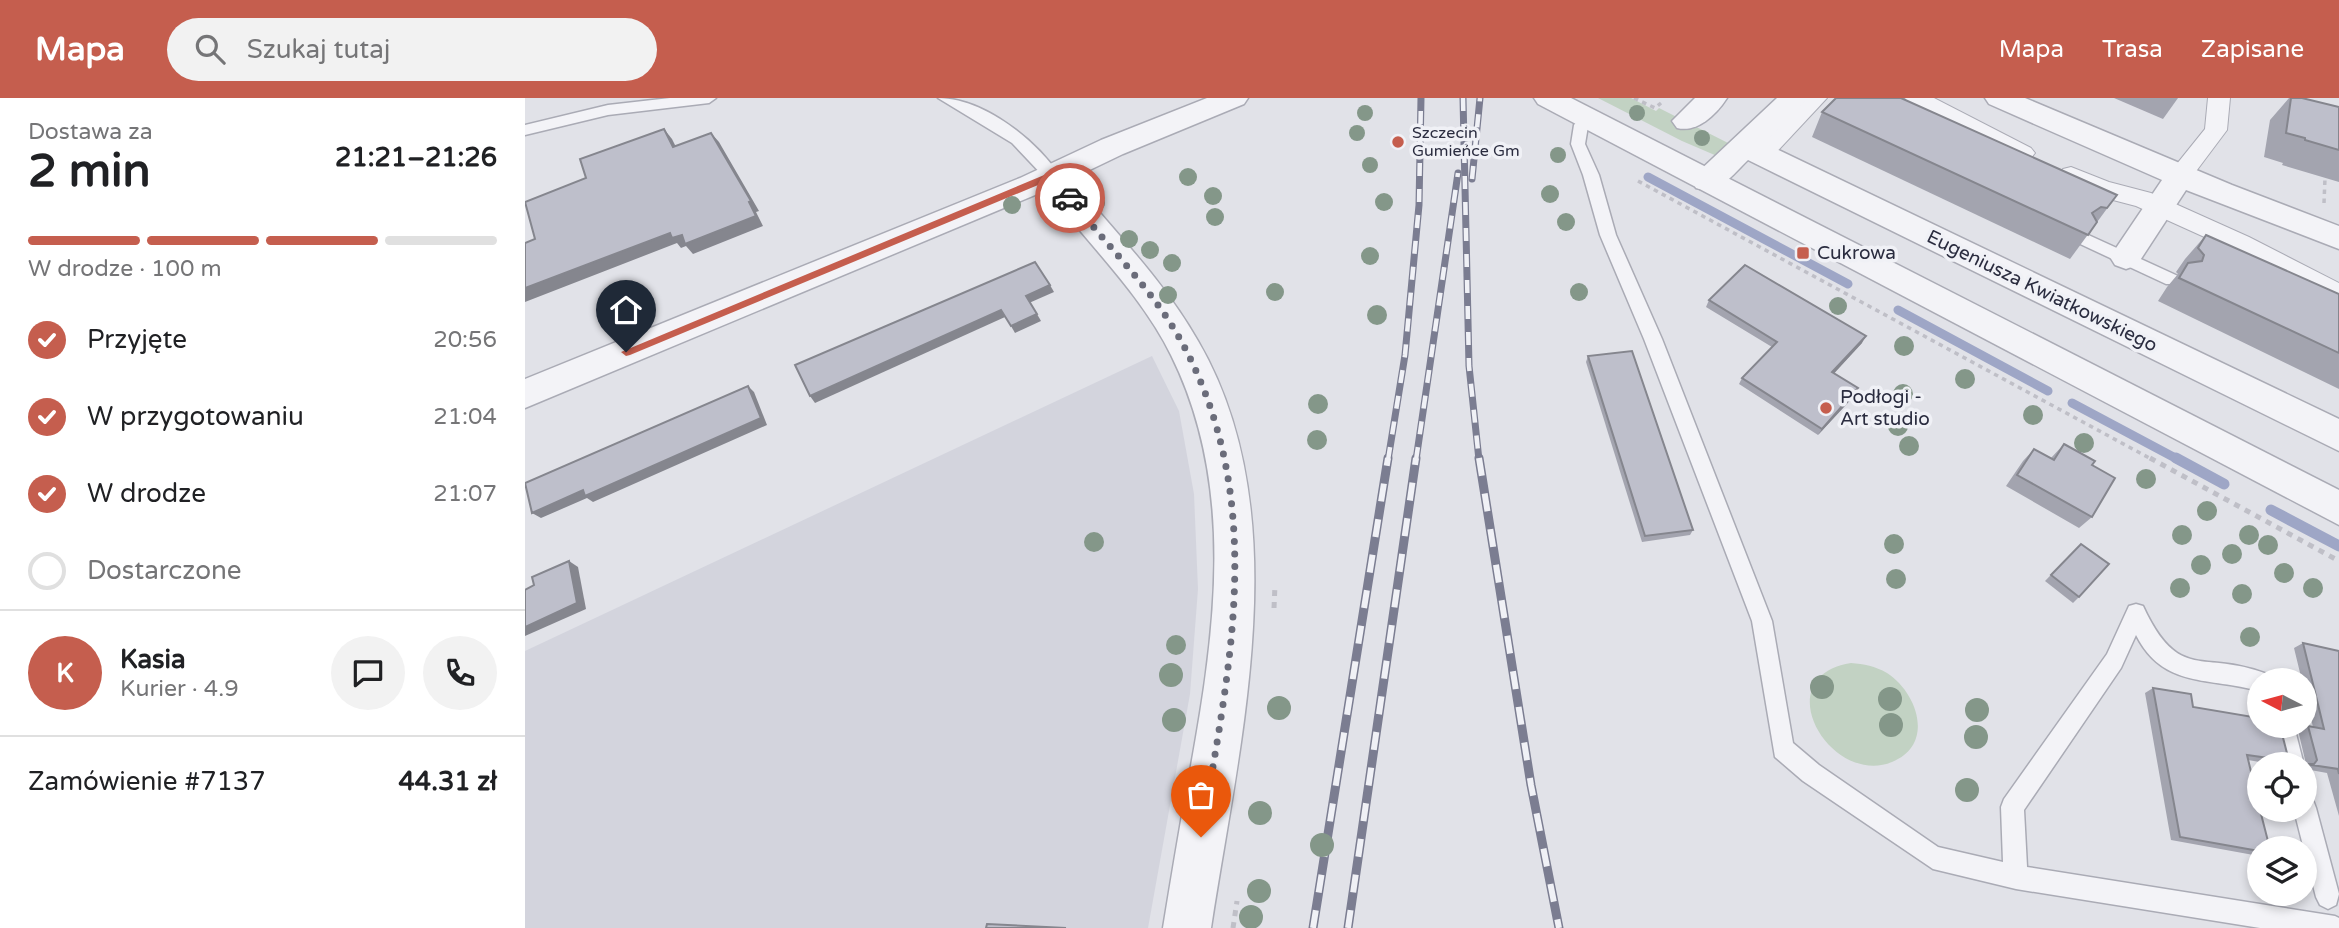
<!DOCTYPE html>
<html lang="pl">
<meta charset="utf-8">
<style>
body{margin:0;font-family:"Varela Round",sans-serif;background:#f2f2f2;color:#202124;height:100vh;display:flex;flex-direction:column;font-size:26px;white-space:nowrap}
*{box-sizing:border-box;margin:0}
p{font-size:23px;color:#757577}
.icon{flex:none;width:38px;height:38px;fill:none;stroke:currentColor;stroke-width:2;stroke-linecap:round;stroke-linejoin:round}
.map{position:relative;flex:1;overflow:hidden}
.side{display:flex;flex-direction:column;background:#fff;width:525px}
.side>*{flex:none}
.needle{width:46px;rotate:276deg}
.fabs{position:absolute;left:1722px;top:570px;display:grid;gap:14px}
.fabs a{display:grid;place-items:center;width:70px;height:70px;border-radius:50%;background:#fff;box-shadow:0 4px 10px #0003;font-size:35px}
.pin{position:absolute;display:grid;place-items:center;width:60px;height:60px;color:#fff;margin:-72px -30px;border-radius:50% 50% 50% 0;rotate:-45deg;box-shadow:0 0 7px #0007}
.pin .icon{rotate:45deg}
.courier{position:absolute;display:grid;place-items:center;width:70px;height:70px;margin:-35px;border:5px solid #c55e4e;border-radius:50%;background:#fff;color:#222;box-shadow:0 2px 9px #0007}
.overview em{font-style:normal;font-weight:700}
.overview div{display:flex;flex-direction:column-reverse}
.overview{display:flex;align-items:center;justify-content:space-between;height:119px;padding:0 28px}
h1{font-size:46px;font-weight:700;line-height:52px}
.bar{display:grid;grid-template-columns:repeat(4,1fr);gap:10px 7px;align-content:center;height:84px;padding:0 28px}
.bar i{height:9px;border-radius:5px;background:#e0e0e0}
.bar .selected{background:#c55e4e}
.bar p{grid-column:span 4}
.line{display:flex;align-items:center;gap:18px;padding:0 28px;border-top:2px solid #e0e0e0}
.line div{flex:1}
.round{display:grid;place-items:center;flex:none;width:74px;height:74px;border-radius:37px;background:#f2f2f2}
ol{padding:0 28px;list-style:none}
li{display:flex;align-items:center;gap:21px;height:77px}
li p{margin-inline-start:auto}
li .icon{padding:7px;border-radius:50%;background:#c55e4e;color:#fff;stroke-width:4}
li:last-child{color:#757577}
li i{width:38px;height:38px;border:4px solid #e0e0e0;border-radius:50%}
header{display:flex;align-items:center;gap:42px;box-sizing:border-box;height:98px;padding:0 35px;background:#c55e4e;color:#fff}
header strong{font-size:33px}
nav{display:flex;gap:38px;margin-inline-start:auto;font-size:24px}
.search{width:490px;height:63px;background:#f2f2f2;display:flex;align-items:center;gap:18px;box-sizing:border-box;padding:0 24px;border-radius:38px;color:#757577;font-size:26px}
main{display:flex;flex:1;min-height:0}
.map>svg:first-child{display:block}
</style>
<header>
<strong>Mapa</strong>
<div class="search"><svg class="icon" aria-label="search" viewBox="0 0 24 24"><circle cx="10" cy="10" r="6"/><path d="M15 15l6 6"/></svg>Szukaj tutaj</div>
<nav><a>Mapa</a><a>Trasa</a><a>Zapisane</a></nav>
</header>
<main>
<section class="side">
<div class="overview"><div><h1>2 min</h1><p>Dostawa za</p></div><em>21:21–21:26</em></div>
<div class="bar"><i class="selected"></i><i class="selected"></i><i class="selected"></i><i></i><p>W drodze · 100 m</p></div>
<ol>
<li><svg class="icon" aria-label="check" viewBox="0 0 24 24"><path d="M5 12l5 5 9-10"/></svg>Przyjęte<p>20:56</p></li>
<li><svg class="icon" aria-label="check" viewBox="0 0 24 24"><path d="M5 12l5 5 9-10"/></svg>W przygotowaniu<p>21:04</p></li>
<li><svg class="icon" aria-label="check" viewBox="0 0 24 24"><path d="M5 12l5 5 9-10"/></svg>W drodze<p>21:07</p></li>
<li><i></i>Dostarczone</li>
</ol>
<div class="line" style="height:126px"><b class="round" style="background:#c55e4e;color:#fff">K</b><div><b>Kasia</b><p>Kurier · 4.9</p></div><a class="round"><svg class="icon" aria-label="chat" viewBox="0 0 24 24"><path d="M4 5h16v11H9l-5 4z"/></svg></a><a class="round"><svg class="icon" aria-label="phone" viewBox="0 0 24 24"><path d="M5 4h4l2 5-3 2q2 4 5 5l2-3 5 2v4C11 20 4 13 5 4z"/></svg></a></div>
<div class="line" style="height:91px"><div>Zamówienie #7137</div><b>44.31 zł</b></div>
</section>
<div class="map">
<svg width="1814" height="830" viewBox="0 0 1814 830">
<rect width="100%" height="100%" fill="#e1e2e8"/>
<path fill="#d3d4dd" d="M627,258L654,313L669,396L673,491L665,596L623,830H0V553Z"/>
<g fill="#c2d2c3">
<path d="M1073,0H1106L1131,13L1134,10L1205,46L1192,58L1157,43Z"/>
<path d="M1326,565C1339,566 1350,568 1362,575C1393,595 1410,647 1367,664C1306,689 1240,579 1326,565Z"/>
</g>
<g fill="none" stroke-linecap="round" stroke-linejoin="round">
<g stroke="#9ea6c6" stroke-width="9">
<path d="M1123,79L1323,186"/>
<path d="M1373,212L1523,293"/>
<path d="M1547,305L1654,362"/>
</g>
<g stroke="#9ea6c6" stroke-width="11">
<path d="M1651,360L1699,386"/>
<path d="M1746,412L1814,448"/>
</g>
<defs>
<g id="service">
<path d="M145,0H191L184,5L83,17L0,37V27L83,7Z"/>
<path d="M413,0C458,0 510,41 535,78L532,82H522L487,45Z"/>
<path d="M1062,15L1069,20L1063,28L1060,46L1074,77L1091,137L1137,241L1247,523L1268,645L1294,667L1413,749L1478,764L1476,709L1479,701L1582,556L1604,508L1611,506L1618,508C1654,586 1678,551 1742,576L1745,583H1734V593C1685,579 1638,591 1611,537L1596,570L1499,712L1502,769L1810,818L1814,820V830H1735L1491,791L1408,771L1278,683L1250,659L1227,523L1119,241L1075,137L1058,77L1046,46L1049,27L1057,17Z"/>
<path d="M1559,135L1653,178L1655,182L1653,186H1641L1553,145L1551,141Z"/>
<path d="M1747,628H1769L1779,667H1757Z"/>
<path d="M1780,699L1788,702L1791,710L1814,796L1811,807L1803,811L1795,807L1791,799L1769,712H1780Z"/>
</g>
<g id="pedestrian">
<path d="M1278,0H1302L1245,61L1237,64L1229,61L1225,56L1229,51Z"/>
<path d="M1380,0H1409L1506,50L1510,55L1506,60L1498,63L1490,60L1383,5Z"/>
<path d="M1683,0H1705L1702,32L1663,84L1655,86L1647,84L1643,78L1647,72L1680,31Z"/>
<path d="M1546,69L1584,84L1626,95L1724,139L1814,185V206L1706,151L1611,108L1569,97L1538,83L1534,77L1538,71Z"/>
</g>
<g id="minor">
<path d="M682,0H723L719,6L598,56L546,81C590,134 639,183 673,243C774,416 714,644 686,830H638C646,781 654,732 663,684C689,542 713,392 646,257C616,196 563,146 522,92L0,310V281L495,80L576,42Z"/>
<path d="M1170,0H1202C1191,17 1172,35 1152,30L1147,23Z"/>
<path d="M1252,0H1283L1239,45L1814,321V353L1223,62C1207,77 1195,97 1171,90L1167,83L1171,76Z"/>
<path d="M1460,0H1500L1707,87L1814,128V151L1661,92L1612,167L1601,171L1590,167L1585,159L1637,82L1464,6Z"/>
</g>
<path id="tertiary" d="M1009,0H1046L1814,392V427L1013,6Z"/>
</defs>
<use href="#service" stroke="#aaabb5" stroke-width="3"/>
<use href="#pedestrian" stroke="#aaabb5" stroke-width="2"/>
<use href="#minor" stroke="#aaabb5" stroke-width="3"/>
<use href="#tertiary" stroke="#aaabb5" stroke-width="3"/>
<g stroke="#bfbfc7" stroke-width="3.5" stroke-dasharray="4.5 4.5" stroke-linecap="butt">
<path d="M1109,0L1130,10L1136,5"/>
<path d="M1113,83L1628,362"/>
<path d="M1799,105L1800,80"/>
</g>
<g stroke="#bfbfc7" stroke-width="5" stroke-dasharray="6 6" stroke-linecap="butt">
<path d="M1625,360L1814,463"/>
<path d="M749,510L750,487"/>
<path d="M708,830L712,803"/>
</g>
<use href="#service" fill="#f3f3f7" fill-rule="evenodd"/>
<use href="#pedestrian" fill="#f3f3f7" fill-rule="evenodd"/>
<use href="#minor" fill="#f3f3f7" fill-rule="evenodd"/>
<use href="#tertiary" fill="#f3f3f7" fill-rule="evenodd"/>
<defs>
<g id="rail-far1">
<path d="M938,0L944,268L954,362"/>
<path d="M947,81L955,0"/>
<path d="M863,362L880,257L894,107L896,0"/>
<path d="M891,362L933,75"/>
</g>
<g id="rail">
<path d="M954,360L1006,687L1034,830"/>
<path d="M788,830L863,360"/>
<path d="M823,830L891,360"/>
</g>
</defs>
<use href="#rail-far1" stroke="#7b7d91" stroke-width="7"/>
<use href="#rail" stroke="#7b7d91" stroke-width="9"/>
<use href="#rail-far1" stroke="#f0f1f6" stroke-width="4.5" stroke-dasharray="13" stroke-linecap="butt"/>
<use href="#rail" stroke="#f0f1f6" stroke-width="6" stroke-dasharray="18" stroke-linecap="butt"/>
</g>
<g fill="#849789">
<circle cx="840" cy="15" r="8"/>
<circle cx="1112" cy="15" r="8"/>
<circle cx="832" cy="35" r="8"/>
<circle cx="1177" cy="40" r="8"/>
<circle cx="1033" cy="57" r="8"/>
<circle cx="845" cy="67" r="8"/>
<circle cx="663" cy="79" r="9"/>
<circle cx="1025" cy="96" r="9"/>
<circle cx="688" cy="98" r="9"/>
<circle cx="859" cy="104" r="9"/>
<circle cx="571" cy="105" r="9"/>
<circle cx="487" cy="107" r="9"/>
<circle cx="690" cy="119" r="9"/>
<circle cx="1041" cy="124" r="9"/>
<circle cx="604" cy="141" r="9"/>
<circle cx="625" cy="152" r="9"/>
<circle cx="845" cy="158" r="9"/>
<circle cx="647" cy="165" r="9"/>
<circle cx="750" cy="194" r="9"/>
<circle cx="1054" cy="194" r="9"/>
<circle cx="643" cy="197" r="9"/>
<circle cx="1313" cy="208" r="9"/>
<circle cx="852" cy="217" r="10"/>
<circle cx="1379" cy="248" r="10"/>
<circle cx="1440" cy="281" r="10"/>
<circle cx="1378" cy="296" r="10"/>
<circle cx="793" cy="306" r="10"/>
<circle cx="1508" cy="317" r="10"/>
<circle cx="1373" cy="328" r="10"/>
<circle cx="792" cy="342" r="10"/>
<circle cx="1559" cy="345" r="10"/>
<circle cx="1384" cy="348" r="10"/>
<circle cx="1621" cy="381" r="10"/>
<circle cx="1682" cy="413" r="10"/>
<circle cx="1657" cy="437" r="10"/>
<circle cx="1724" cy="437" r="10"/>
<circle cx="569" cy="444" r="10"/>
<circle cx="1369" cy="446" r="10"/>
<circle cx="1743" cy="447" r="10"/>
<circle cx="1707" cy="456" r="10"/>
<circle cx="1676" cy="467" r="10"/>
<circle cx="1759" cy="475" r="10"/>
<circle cx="1371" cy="481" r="10"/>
<circle cx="1655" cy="490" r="10"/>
<circle cx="1788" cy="490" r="10"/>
<circle cx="1717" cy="496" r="10"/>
<circle cx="1725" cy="539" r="10"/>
<circle cx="651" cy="547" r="10"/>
<circle cx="646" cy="577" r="12"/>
<circle cx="1297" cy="589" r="12"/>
<circle cx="1365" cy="601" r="12"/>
<circle cx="754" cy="610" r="12"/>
<circle cx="1452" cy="612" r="12"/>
<circle cx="649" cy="622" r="12"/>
<circle cx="1366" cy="627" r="12"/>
<circle cx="1451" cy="639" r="12"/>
<circle cx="1442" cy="692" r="12"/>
<circle cx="735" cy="715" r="12"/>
<circle cx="797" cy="747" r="12"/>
<circle cx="734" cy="793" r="12"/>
<circle cx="726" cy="819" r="12"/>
</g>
<g fill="#a3a4af">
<path d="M1589,0H1653L1638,21Z"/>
<path d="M1764,0H1777L1814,9V84L1757,67L1758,65L1739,59L1745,22Z"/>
<path d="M1297,14L1592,97L1545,161L1287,39Z"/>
<path d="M1681,137L1814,196V291L1633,203L1642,189L1653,176L1651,174L1660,161Z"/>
<path d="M1184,202L1337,245L1309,275L1330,297L1293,337L1214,286L1217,280L1247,249L1181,209Z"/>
<path d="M1063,258L1168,432L1165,437L1117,444L1061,264Z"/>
<path d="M1539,346L1567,367V419L1554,430L1481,388L1498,363L1509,351L1526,360Z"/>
<path d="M1556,446L1554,499L1548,505L1520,483Z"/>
<path d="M1778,545L1814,553V718L1802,675L1780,671V667H1777L1781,666L1773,632L1783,628L1788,629L1780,596V583H1777L1769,550Z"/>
<path d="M1628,590L1668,609L1764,663L1755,667H1752L1723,662L1734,758L1646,742L1620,595Z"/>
</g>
<g fill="#85868e">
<path d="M139,31L147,41L156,59L148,49Z"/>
<path d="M186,35L194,44L234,113L231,114L238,128L168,156L161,148L156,150L152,145L0,204V190Z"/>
<path d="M525,187L529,194L504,205L501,198Z"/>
<path d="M476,212L480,219L290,305L285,298Z"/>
<path d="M512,216L516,223L490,235L486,228Z"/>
<path d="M1341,238L1337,245L1304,281L1307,274Z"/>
<path d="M223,288L229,294L242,327L68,404L62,400L16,420L7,415Z"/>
<path d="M1333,290L1330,297L1293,337L1297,331Z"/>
<path d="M44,463L53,469L61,511L0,538V529Z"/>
</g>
<g fill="#bebfcb" stroke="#85868e" stroke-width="2">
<path d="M1311,0H1376L1592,97L1582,110L1576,109L1567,115L1572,124L1563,137L1297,14Z"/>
<path d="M1766,0H1777L1814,9V52L1780,42V40L1761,35Z"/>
<path d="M139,31L148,49L186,35L226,103L224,104L231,118L160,146L157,137L147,140L145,135L0,190V145L10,141L0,104L61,80L55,61Z"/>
<path d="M1681,137L1814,196V255L1654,180L1663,165L1677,163L1679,157L1673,150Z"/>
<path d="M510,164L525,187L501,198L512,216L486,228L476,212L285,298L270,267Z"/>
<path d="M1220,167L1341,238L1307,274L1333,290L1297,331L1217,280L1252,244L1184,202Z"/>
<path d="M1107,253L1168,432L1120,438L1063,258Z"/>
<path d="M223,288L236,320L60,398L58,392L7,415L0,385Z"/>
<path d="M1539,346L1570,363L1567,367L1590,380L1567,419L1492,377L1509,351L1529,362Z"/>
<path d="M1556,446L1584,466L1554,499L1526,477Z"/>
<path d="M44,463L52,505L0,529V492L9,487L7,479Z"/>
<path d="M1778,545L1814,553V676L1813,671L1780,666H1789L1792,662L1783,628L1799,631Z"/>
<path d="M1628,590L1666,596L1668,609L1734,620V628H1755L1764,663L1722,657L1734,707V712H1735L1745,751H1734V753L1655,739Z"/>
<path d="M462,826L541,830H461Z"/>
</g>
<path fill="#c55e4e" d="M524,75H530L548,98V103H542L525,82L105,257L101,258L96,254Z"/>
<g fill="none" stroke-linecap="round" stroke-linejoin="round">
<path stroke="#6a6c7a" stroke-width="7" stroke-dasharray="0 12.6" d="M545,100C585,152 634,197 663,256C742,414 703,575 676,739"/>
</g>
<g fill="#c55e4e" stroke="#f0f1f6" stroke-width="2.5">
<circle cx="873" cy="44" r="7"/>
<rect x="1271" y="148" width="14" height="14" rx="3.5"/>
<circle cx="1301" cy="310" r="7"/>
</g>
<g text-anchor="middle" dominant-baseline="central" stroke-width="7" stroke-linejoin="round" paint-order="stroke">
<g font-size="16" fill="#2a2c3f" stroke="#f0f1f6" text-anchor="start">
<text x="887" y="35">Szczecin<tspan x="887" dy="18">Gumieńce Gm</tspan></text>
</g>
<g font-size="19" fill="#2a2c3f" stroke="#f0f1f6" text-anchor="start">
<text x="1292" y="155">Cukrowa</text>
<text x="1315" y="299">Podłogi -<tspan x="1315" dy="22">Art studio</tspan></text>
</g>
<g font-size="19" fill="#2a2c3f" stroke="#f0f1f6">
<text transform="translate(1517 193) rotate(26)">Eugeniusza Kwiatkowskiego</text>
</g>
</g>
</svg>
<div class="fabs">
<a><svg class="needle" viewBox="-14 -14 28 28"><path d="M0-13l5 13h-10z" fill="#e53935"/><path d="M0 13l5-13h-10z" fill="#757577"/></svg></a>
<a><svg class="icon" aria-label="locate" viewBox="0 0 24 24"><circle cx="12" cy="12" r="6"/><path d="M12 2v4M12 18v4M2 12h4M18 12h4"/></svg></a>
<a><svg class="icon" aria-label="layers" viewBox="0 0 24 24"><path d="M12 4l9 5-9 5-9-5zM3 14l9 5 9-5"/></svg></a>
</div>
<div class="pin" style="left:676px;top:739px;background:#ea580c"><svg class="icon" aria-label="bag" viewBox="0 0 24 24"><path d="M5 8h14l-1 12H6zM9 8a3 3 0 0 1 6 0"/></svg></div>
<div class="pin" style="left:101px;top:254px;background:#1f2937"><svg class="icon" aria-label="home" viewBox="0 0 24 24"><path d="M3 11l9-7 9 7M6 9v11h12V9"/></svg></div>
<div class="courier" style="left:545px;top:100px"><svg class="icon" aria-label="car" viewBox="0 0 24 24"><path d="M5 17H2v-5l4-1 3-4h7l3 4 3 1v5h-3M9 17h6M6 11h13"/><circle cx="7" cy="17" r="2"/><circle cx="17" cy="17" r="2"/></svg></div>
</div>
</main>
